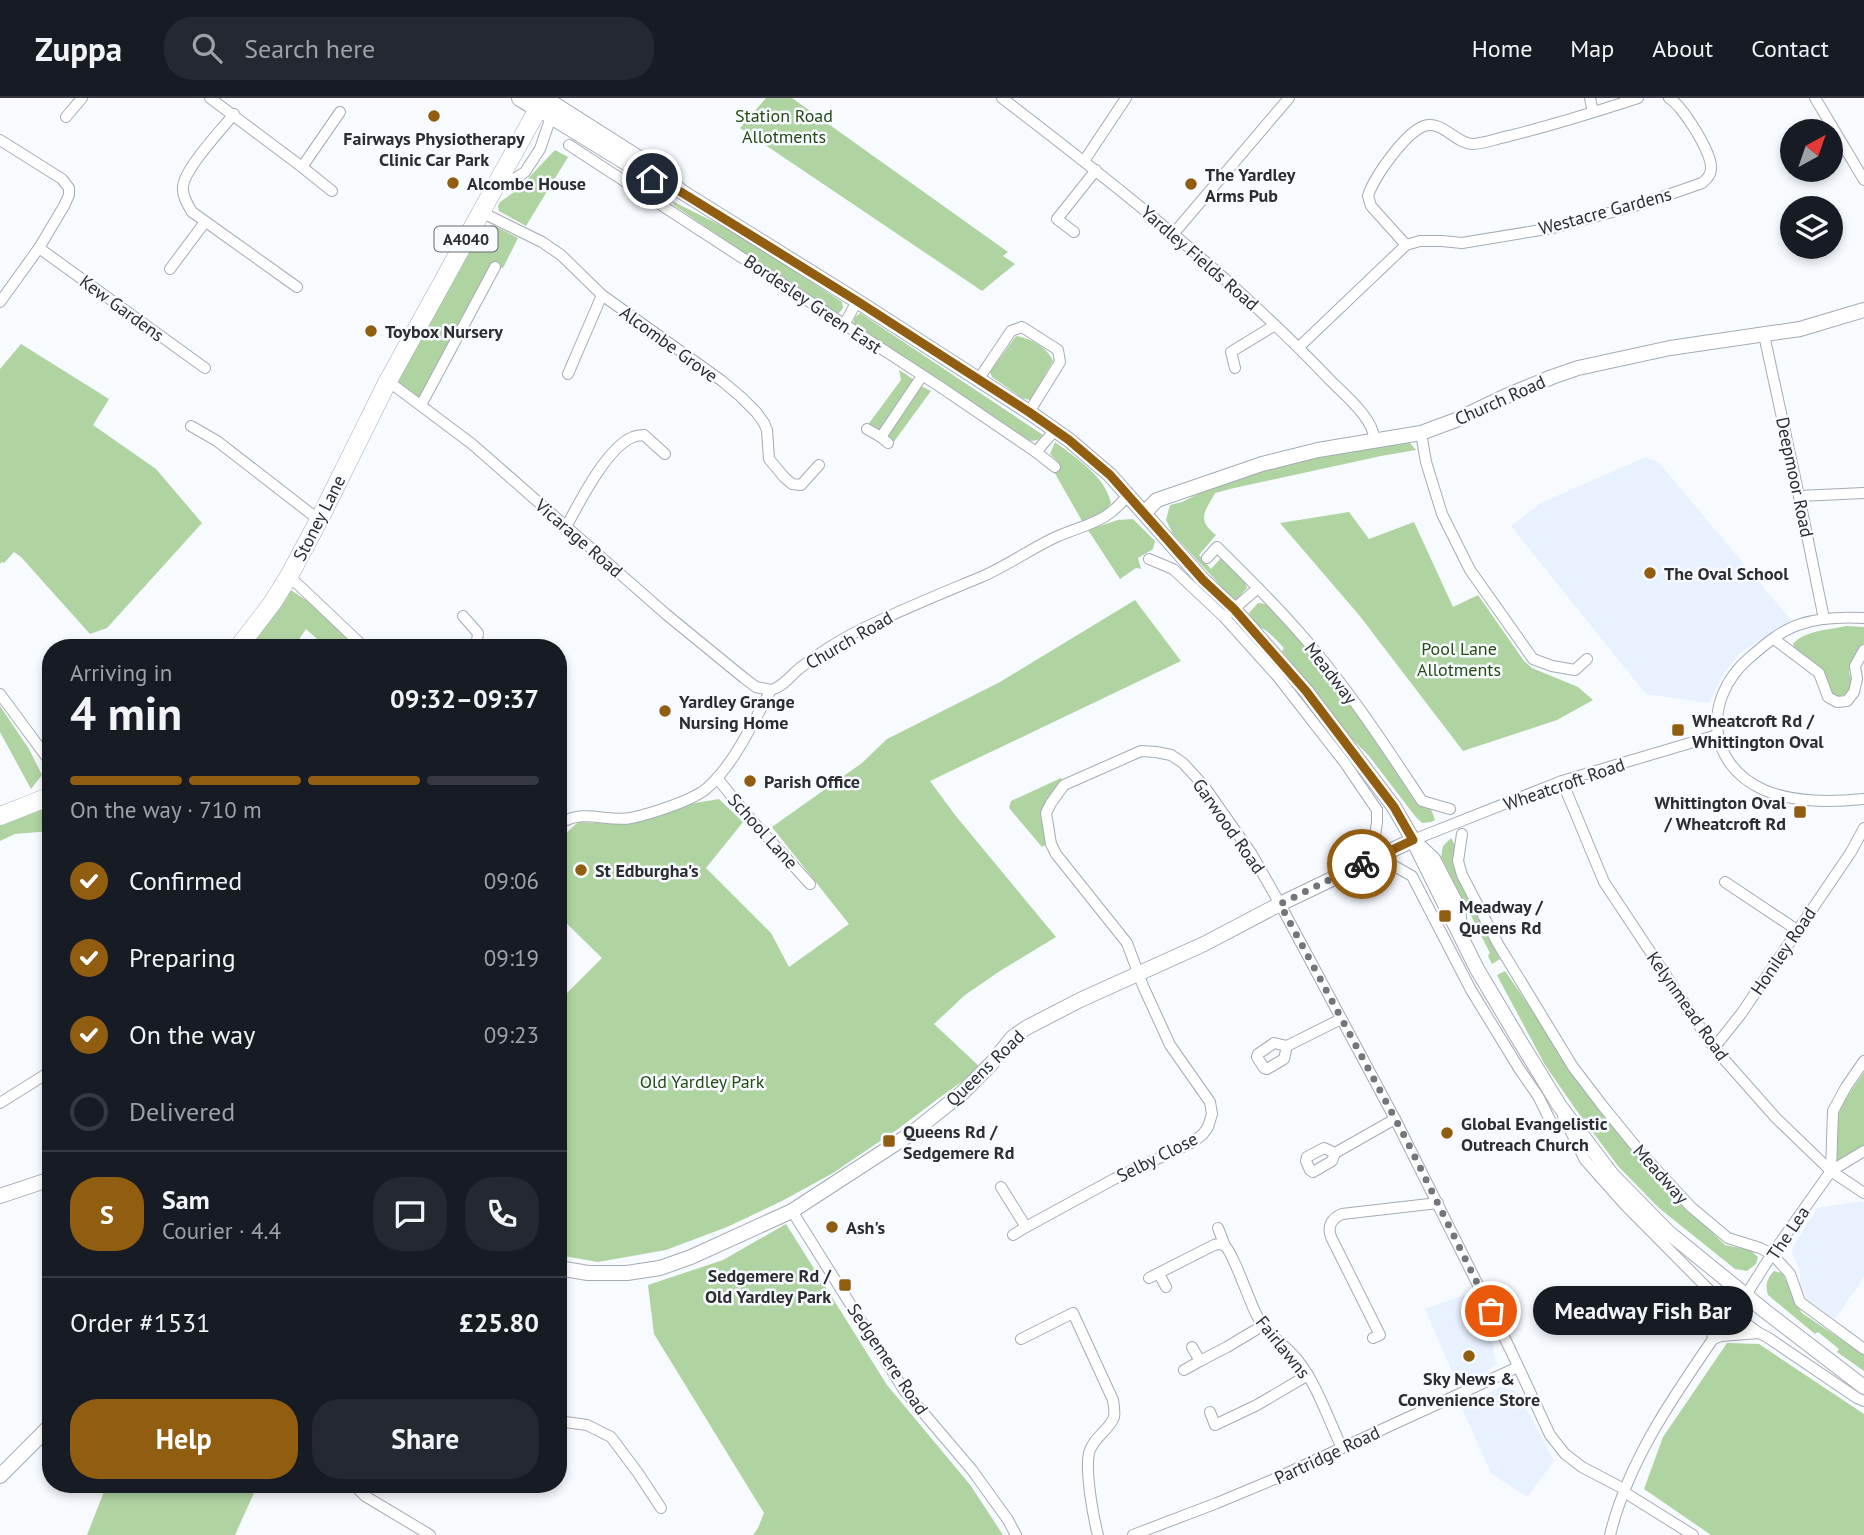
<!DOCTYPE html>
<meta charset="utf-8">
<style>
body{margin:0;font-family:"PT Sans",sans-serif;background:#242831;color:#f1f3f6;height:100vh;display:flex;flex-direction:column;font-size:26px;white-space:nowrap}
*{box-sizing:border-box;margin:0}
p{font-size:23px;color:#9ea1a6}
.icon{flex:none;width:38px;height:38px;fill:none;stroke:currentColor;stroke-width:2;stroke-linecap:round;stroke-linejoin:round}
.map{position:relative;flex:1;overflow:hidden}
.details{position:absolute;left:42px;top:541px;width:525px;height:854px;display:flex;flex-direction:column;background:#171b24;border-radius:28px;box-shadow:0 4px 10px #0003}
.details>*{flex:none}
.needle{width:46px;rotate:40deg}
.tools{position:absolute;left:1780px;top:21px;display:grid;gap:14px}
.tools a{display:grid;place-items:center;width:63px;height:63px;border-radius:50%;background:#171b24;box-shadow:0 4px 10px #0003;font-size:35px}
.pin{position:absolute;display:grid;place-items:center;width:60px;height:60px;color:#fff;margin:-30px;border:4px solid #fff;border-radius:50%;box-shadow:0 2px 7px #0007}
.courier{position:absolute;display:grid;place-items:center;width:70px;height:70px;margin:-35px;border:5px solid #915d10;border-radius:50%;background:#fff;color:#222;box-shadow:0 2px 9px #0007}
.bubble{position:absolute;height:49px;border-radius:24px;background:#171b24;box-shadow:0 4px 10px #0003;font-size:23px;font-weight:600;line-height:49px;text-align:center}
.headline em{font-style:normal;font-weight:600}
.headline div{display:flex;flex-direction:column-reverse}
.headline{display:flex;align-items:center;justify-content:space-between;height:119px;padding:0 28px}
h1{font-size:46px;font-weight:600;line-height:52px}
.bar{display:grid;grid-template-columns:repeat(4,1fr);gap:10px 7px;align-content:center;height:84px;padding:0 28px}
.bar i{height:9px;border-radius:5px;background:#363941}
.bar .on{background:#915d10}
.bar p{grid-column:span 4}
.line{display:flex;align-items:center;gap:18px;padding:0 28px;border-top:2px solid #363941}
.line div{flex:1}
.round{display:grid;place-items:center;flex:none;width:74px;height:74px;border-radius:28px;background:#242831}
ol{padding:0 28px;list-style:none}
li{display:flex;align-items:center;gap:21px;height:77px}
li p{margin-inline-start:auto}
li .icon{padding:7px;border-radius:50%;background:#915d10;color:#fff;stroke-width:4}
li:last-child{color:#9ea1a6}
li i{width:38px;height:38px;border:4px solid #363941;border-radius:50%}
.action{display:flex;gap:14px;margin-top:auto;padding:14px 28px}
.action a{flex:1;height:80px;border-radius:28px;background:#915d10;color:#fff;font-size:28px;font-weight:600;line-height:80px;text-align:center}
.action a+a{background:#242831;color:#f1f3f6}
header{display:flex;align-items:center;gap:42px;box-sizing:border-box;height:98px;padding:0 35px;background:#171b24;border-bottom:2px solid #363941}
header strong{font-size:33px}
nav{display:flex;gap:38px;margin-inline-start:auto;font-size:24px}
.search{width:490px;height:63px;background:#242831;display:flex;align-items:center;gap:18px;box-sizing:border-box;padding:0 24px;border-radius:28px;color:#9ea1a6;font-size:26px}
.map>svg:first-child{display:block}
</style>
<header>
<strong>Zuppa</strong>
<div class="search"><svg class="icon" aria-label="search" viewBox="0 0 24 24"><circle cx="10" cy="10" r="6"/><path d="M15 15l6 6"/></svg>Search here</div>
<nav><a>Home</a><a>Map</a><a>About</a><a>Contact</a></nav>
</header>
<div class="map">
<svg width="1864" height="1437" viewBox="0 0 1864 1437">
<rect width="100%" height="100%" fill="#f7fafe"/>
<g fill="#e8f1ff">
<path d="M1646,359L1659,365L1791,522L1740,555L1724,575L1709,605L1646,596L1511,428L1541,405Z"/>
<path d="M1861,1103L1864,1105V1179L1835,1221L1807,1201L1800,1186V1172L1792,1156L1793,1149L1817,1110Z"/>
<path d="M1470,1195L1490,1232L1496,1266L1487,1274L1458,1287L1425,1211Z"/>
<path d="M1500,1289L1517,1293L1554,1363L1527,1399L1492,1376L1461,1309Z"/>
</g>
<g fill="#afd4a2">
<path d="M766,0H792L1008,154L1003,158L1015,166L982,193L740,30Z"/>
<path d="M555,52L568,59L526,128L499,113L498,108L500,104L517,92Z"/>
<path d="M672,103L740,137L842,204L843,210L839,215L831,214L675,108Z"/>
<path d="M493,127L518,140L503,170L491,166L420,301L397,284L480,131Z"/>
<path d="M860,215L1043,337L1038,342L1030,343L853,225L855,219Z"/>
<path d="M1016,238C1030,240 1048,250 1053,263L1030,302L1022,300L992,279L990,274Z"/>
<path d="M21,246L109,301L93,327L156,371L202,425L107,530L90,536L21,459L14,454L4,465L2,464L0,466V271Z"/>
<path d="M899,272L913,281V285L881,334L867,328L901,282Z"/>
<path d="M920,289H923L931,293L893,345L886,338Z"/>
<path d="M1055,344C1076,360 1105,378 1111,405L1106,412L1082,423L1053,372L1059,365L1050,356Z"/>
<path d="M1410,345L1416,352L1381,358L1234,390L1215,395C1205,414 1196,421 1216,437L1199,457L1211,471L1221,460L1245,485L1247,490L1236,502L1231,499L1173,436L1166,422L1170,407L1182,404L1212,389L1265,372L1333,355Z"/>
<path d="M1349,414L1369,441L1414,424L1453,509L1478,497L1524,563L1532,570L1578,589L1593,602L1557,622L1463,653L1359,517L1280,425Z"/>
<path d="M1133,421L1155,443L1153,451L1138,460L1141,471L1136,470L1120,481L1088,432L1118,422Z"/>
<path d="M289,491L309,504L358,549H326L306,531L294,549L250,550Z"/>
<path d="M1135,502L1181,563L930,683L955,717L1056,839L1000,873L965,897L934,926L981,970L939,1000L898,1031L833,1075L782,1103L727,1129L666,1152L598,1164L558,1157V902H560L602,860L558,817V743L578,724L616,726L632,723L695,705L719,701L743,724L706,770L771,835L789,869L849,826L772,729L862,665L887,641L1000,584Z"/>
<path d="M1258,505L1266,506L1311,554L1363,624L1418,705L1431,711L1435,722L1431,724L1422,725L1415,718L1369,658L1349,638L1282,553L1284,550C1279,545 1275,540 1270,536C1262,528 1253,529 1249,515Z"/>
<path d="M1846,528L1864,529V545L1852,565L1849,574L1852,584L1850,593L1837,601L1795,552L1793,546C1805,532 1829,532 1846,528Z"/>
<path d="M0,608L29,651L42,677L31,691L0,634Z"/>
<path d="M1061,680L1062,682C1041,705 1047,717 1047,746L1042,749L1009,710L1011,703Z"/>
<path d="M51,706V733L15,736L0,743V726Z"/>
<path d="M1451,740L1457,751L1453,765L1500,861L1492,866L1488,858L1490,855L1441,759L1443,748Z"/>
<path d="M1505,873L1610,1025L1649,1072L1725,1147L1750,1152L1758,1159L1756,1166L1747,1173L1735,1171L1659,1110L1618,1068L1577,1013L1545,967L1499,881L1497,877Z"/>
<path d="M1864,974V1050L1844,1064L1836,1063L1829,1046L1842,1006Z"/>
<path d="M786,1126L887,1287L971,1388L1003,1437H753L758,1430L764,1415L654,1236L648,1187L723,1162Z"/>
<path d="M1774,1173L1782,1175C1790,1188 1793,1203 1802,1215L1864,1257V1273L1837,1254L1839,1251L1818,1234L1815,1236L1768,1197C1765,1187 1767,1180 1774,1173Z"/>
<path d="M1727,1245L1759,1246L1864,1316V1437H1711L1644,1391L1663,1339Z"/>
<path d="M107,1386H258L235,1437H87Z"/>
</g>
<g fill="none" stroke-linecap="round" stroke-linejoin="round">
<defs>
<g id="minor">
<path d="M210,0L302,69L340,14"/>
<path d="M1002,0C1117,88 1231,178 1331,283C1345,297 1375,322 1374,342"/>
<path d="M1590,0L1593,14"/>
<path d="M1815,0L1864,82"/>
<path d="M234,16C222,31 184,71 183,89C182,98 188,107 192,114L297,189"/>
<path d="M66,19L82,0"/>
<path d="M0,42L62,81L69,90V97L64,108L39,150L0,204"/>
<path d="M569,47L942,290L1036,354L1055,369"/>
<path d="M1084,63L1126,0"/>
<path d="M302,69L332,93"/>
<path d="M496,85L505,87L525,74L540,51L551,19"/>
<path d="M481,114L542,144L561,157L602,197L722,283L741,299L756,314L764,325L767,332L769,361L784,379L792,386L801,387L819,367"/>
<path d="M1074,134L1057,121L1096,72"/>
<path d="M1174,135L1289,0"/>
<path d="M1406,147L1371,108L1368,98C1374,79 1405,35 1424,28C1442,22 1455,45 1472,46C1484,46 1498,40 1509,38C1553,27 1595,14 1638,0"/>
<path d="M39,150L205,270"/>
<path d="M170,171L205,124"/>
<path d="M844,227L857,203"/>
<path d="M1764,237L1799,398L1824,521"/>
<path d="M1299,249L1406,147L1420,143H1442L1462,145L1553,130L1642,106L1702,85C1707,81 1711,77 1711,71C1713,56 1682,7 1669,0"/>
<path d="M1235,270L1231,254L1275,227"/>
<path d="M568,276L602,197"/>
<path d="M978,282L1011,233L1022,229L1058,252L1060,264L1029,314"/>
<path d="M388,283L472,346L667,517L744,580L756,589L771,592"/>
<path d="M421,307L495,169"/>
<path d="M191,328L217,343L319,422"/>
<path d="M867,331L881,339L888,345"/>
<path d="M1421,335L1426,364L1442,416L1470,472L1533,561L1552,568L1575,572L1587,561"/>
<path d="M881,339L922,278"/>
<path d="M1036,354L1055,332"/>
<path d="M1799,398L1864,395"/>
<path d="M566,429C579,405 607,349 633,339C634,338 643,337 644,337L665,356"/>
<path d="M1207,460L1217,449C1251,483 1286,517 1316,554C1355,601 1388,652 1422,703L1450,711"/>
<path d="M1149,461L1173,471L1224,519L1278,579L1345,665L1377,712V724L1374,744"/>
<path d="M289,478L365,550"/>
<path d="M1229,515L1258,490"/>
<path d="M463,518L478,535L476,550"/>
<path d="M1864,520C1843,519 1821,519 1801,526C1781,532 1763,548 1748,561C1703,601 1706,666 1764,692C1795,705 1831,704 1864,701"/>
<path d="M1774,541L1819,575L1828,599L1837,604L1847,603L1854,594L1857,581L1855,568L1864,552"/>
<path d="M0,596L51,665"/>
<path d="M717,680L747,717L810,786"/>
<path d="M1562,683L1604,784L1714,950L1776,1020L1831,1073L1864,1095"/>
<path d="M567,722C586,713 610,724 631,720C650,716 691,703 706,691C734,667 753,624 771,592C783,589 791,577 800,570C817,557 835,545 854,535C895,514 938,497 981,479C1007,468 1030,451 1056,439C1088,425 1105,426 1128,397"/>
<path d="M1462,736L1458,763L1462,777L1498,846L1573,969L1602,1007L1641,1055L1691,1109L1728,1140L1760,1150L1772,1156L1790,1176L1800,1204L1864,1251"/>
<path d="M1413,742L1562,683L1717,637"/>
<path d="M1389,765L1412,778L1471,892L1520,972L1538,998L1551,1024"/>
<path d="M1725,784L1797,832"/>
<path d="M1287,948L1284,961L1267,971L1264,970L1257,959L1258,956L1274,945L1287,948L1341,921"/>
<path d="M1714,950L1741,916L1851,754L1864,730"/>
<path d="M0,1005L51,973"/>
<path d="M1563,1018L1585,1062L1625,1107L1733,1216L1759,1235L1767,1239L1857,1300L1864,1303"/>
<path d="M1335,1055L1324,1050L1307,1059L1306,1063L1310,1072L1313,1074L1332,1063L1335,1055L1395,1021"/>
<path d="M1831,1073L1833,1013L1846,989L1864,963"/>
<path d="M1001,1089L1026,1129L1114,1081L1193,1044L1203,1036L1208,1029L1212,1016L1210,1004L1170,947L1143,888L1127,845L1056,756L1051,746L1046,715L1051,705L1064,687L1141,653L1156,654L1171,657L1183,665L1204,688L1251,755L1280,806L1395,1021L1510,1251L1550,1337L1565,1356L1582,1369L1624,1391"/>
<path d="M792,1113L904,1292L972,1372L1008,1422L1016,1437"/>
<path d="M1218,1130L1225,1148"/>
<path d="M1013,1137L1026,1129"/>
<path d="M1159,1176L1166,1189"/>
<path d="M1149,1180L1214,1147C1218,1146 1221,1145 1225,1148C1232,1153 1250,1204 1256,1216C1265,1235 1282,1244 1295,1259C1316,1283 1328,1321 1342,1350"/>
<path d="M1703,1187C1703,1205 1711,1222 1713,1241"/>
<path d="M1746,1197L1772,1156L1831,1073L1864,1053"/>
<path d="M1373,1240L1380,1237L1331,1139C1327,1128 1332,1120 1342,1116L1438,1105"/>
<path d="M1021,1241L1073,1215L1113,1302C1114,1308 1115,1314 1114,1319C1109,1333 1093,1339 1089,1355C1085,1373 1093,1418 1098,1437"/>
<path d="M1713,1241L1721,1238L1759,1235"/>
<path d="M1192,1249L1200,1263L1227,1249L1262,1228"/>
<path d="M1184,1272L1200,1263"/>
<path d="M1210,1314L1215,1327L1257,1307L1308,1277"/>
<path d="M558,1323L587,1327L611,1339L638,1375L661,1410"/>
<path d="M353,1386L365,1398L430,1437"/>
<path d="M1624,1394L1693,1437"/>
<path d="M1133,1437L1217,1405L1272,1382L1518,1269"/>
<path d="M1610,1437C1628,1364 1671,1302 1713,1241"/>
</g>
<g id="tertiary">
<path d="M545,0L647,65L682,94L857,203L1029,314L1069,342L1110,377L1203,482L1234,511L1306,593L1394,709L1413,742L1477,871L1518,940L1559,1007L1612,1077L1669,1135L1765,1213L1864,1289"/>
<path d="M538,11L652,81L664,86"/>
<path d="M1144,415L1157,402L1262,366L1318,352L1421,335L1456,322L1506,298L1552,279L1578,270L1670,250L1800,231L1864,212"/>
<path d="M1417,746L1433,761L1458,809L1460,831"/>
<path d="M0,1098L51,1081"/>
<path d="M558,1170L588,1175H627L660,1170L691,1159L792,1113L912,1035L962,995L991,966L1013,939L1026,930L1080,902L1204,846L1280,806L1413,742"/>
<path d="M0,1378L51,1327"/>
</g>
<path id="secondary" d="M520,0L538,11"/>
<g id="primary">
<path d="M238,550L273,504L289,478L319,422L388,283L544,0"/>
<path d="M0,718L51,698"/>
</g>
</defs>
<use href="#minor" stroke="#a5abb5" stroke-width="12"/>
<use href="#tertiary" stroke="#a5abb5" stroke-width="16"/>
<use href="#secondary" stroke="#a5abb5" stroke-width="18"/>
<use href="#primary" stroke="#a5abb5" stroke-width="19"/>
<use href="#minor" stroke="#fff" stroke-width="10"/>
<use href="#tertiary" stroke="#fff" stroke-width="14"/>
<use href="#secondary" stroke="#fff" stroke-width="16"/>
<use href="#primary" stroke="#fff" stroke-width="18"/>
</g>
<g fill="none" stroke-linecap="round" stroke-linejoin="round">
<path stroke="#727579" stroke-width="7" stroke-dasharray="0 12.6" d="M1362,766L1280,806L1406,1041L1491,1213"/>
<path stroke="#915d10" stroke-width="9" d="M652,81L681,94L857,203L1029,314L1069,342L1110,377L1203,482L1234,511L1306,593L1394,709L1413,742L1362,766"/>
</g>
<g fill="#915d10" stroke="#f7fafe" stroke-width="2.5">
<circle cx="434" cy="18" r="7"/>
<circle cx="453" cy="85" r="7"/>
<circle cx="1191" cy="86" r="7"/>
<circle cx="371" cy="233" r="7"/>
<circle cx="1650" cy="475" r="7"/>
<circle cx="665" cy="613" r="7"/>
<rect x="1671" y="625" width="14" height="14" rx="3.5"/>
<circle cx="750" cy="683" r="7"/>
<rect x="1793" y="707" width="14" height="14" rx="3.5"/>
<circle cx="581" cy="772" r="7"/>
<rect x="1438" y="811" width="14" height="14" rx="3.5"/>
<circle cx="1447" cy="1035" r="7"/>
<rect x="882" y="1036" width="14" height="14" rx="3.5"/>
<circle cx="832" cy="1129" r="7"/>
<rect x="838" y="1180" width="14" height="14" rx="3.5"/>
<circle cx="1469" cy="1258" r="7"/>
</g>
<g text-anchor="middle" dominant-baseline="central" stroke-width="5" stroke-linejoin="round" paint-order="stroke">
<rect fill="#f7fafe" stroke="#686a6e" stroke-width="2" x="434.5" y="128.5" width="63" height="25" rx="5"/>
<g font-size="16" font-weight="bold" fill="#2b2d31">
<text x="466" y="141">A4040</text>
</g>
<g font-size="18" fill="#254b13" stroke="#f7fafe">
<text x="784" y="17">Station Road<tspan x="784" dy="21">Allotments</tspan></text>
<text x="1459" y="550">Pool Lane<tspan x="1459" dy="21">Allotments</tspan></text>
<text x="702" y="983">Old Yardley Park</text>
</g>
<g font-size="18" font-weight="bold" fill="#2b2d31" stroke="#f7fafe" text-anchor="start">
<text x="434" y="40" text-anchor="middle">Fairways Physiotherapy<tspan x="434" dy="21">Clinic Car Park</tspan></text>
<text x="1205" y="76">The Yardley<tspan x="1205" dy="21">Arms Pub</tspan></text>
<text x="467" y="85">Alcombe House</text>
<text x="385" y="233">Toybox Nursery</text>
<text x="1664" y="475">The Oval School</text>
<text x="679" y="603">Yardley Grange<tspan x="679" dy="21">Nursing Home</tspan></text>
<text x="1692" y="622">Wheatcroft Rd /<tspan x="1692" dy="21">Whittington Oval</tspan></text>
<text x="764" y="683">Parish Office</text>
<text x="1786" y="704" text-anchor="end">Whittington Oval<tspan x="1786" dy="21">/ Wheatcroft Rd</tspan></text>
<text x="595" y="772">St Edburgha's</text>
<text x="1459" y="808">Meadway /<tspan x="1459" dy="21">Queens Rd</tspan></text>
<text x="1461" y="1025">Global Evangelistic<tspan x="1461" dy="21">Outreach Church</tspan></text>
<text x="903" y="1033">Queens Rd /<tspan x="903" dy="21">Sedgemere Rd</tspan></text>
<text x="846" y="1129">Ash's</text>
<text x="831" y="1177" text-anchor="end">Sedgemere Rd /<tspan x="831" dy="21">Old Yardley Park</tspan></text>
<text x="1469" y="1280" text-anchor="middle">Sky News &amp;<tspan x="1469" dy="21">Convenience Store</tspan></text>
</g>
<g font-size="18" fill="#2b2d31" stroke="#f7fafe">
<text transform="translate(1605 113) rotate(-15)">Westacre Gardens</text>
<text transform="translate(1200 160) rotate(41)">Yardley Fields Road</text>
<text transform="translate(813 206) rotate(34)">Bordesley Green East</text>
<text transform="translate(122 210) rotate(36)">Kew Gardens</text>
<text transform="translate(669 246) rotate(36)">Alcombe Grove</text>
<text transform="translate(1500 302) rotate(-24)">Church Road</text>
<text transform="translate(1795 379) rotate(78)">Deepmoor Road</text>
<text transform="translate(319 420) rotate(-63)">Stoney Lane</text>
<text transform="translate(579 440) rotate(41)">Vicarage Road</text>
<text transform="translate(849 542) rotate(-30)">Church Road</text>
<text transform="translate(1331 575) rotate(52)">Meadway</text>
<text transform="translate(1564 686) rotate(-19)">Wheatcroft Road</text>
<text transform="translate(1229 728) rotate(55)">Garwood Road</text>
<text transform="translate(763 733) rotate(48)">School Lane</text>
<text transform="translate(1783 853) rotate(-56)">Honiley Road</text>
<text transform="translate(1688 908) rotate(55)">Kelynmead Road</text>
<text transform="translate(985 970) rotate(-44)">Queens Road</text>
<text transform="translate(1157 1059) rotate(-27)">Selby Close</text>
<text transform="translate(1661 1076) rotate(48)">Meadway</text>
<text transform="translate(1788 1135) rotate(-56)">The Lea</text>
<text transform="translate(1283 1249) rotate(51)">Fairlawns</text>
<text transform="translate(888 1261) rotate(56)">Sedgemere Road</text>
<text transform="translate(1327 1357) rotate(-25)">Partridge Road</text>
</g>
</g>
</svg>
<div class="tools">
<a><svg class="needle" viewBox="-14 -14 28 28"><path d="M0-13l5 13h-10z" fill="#e53935"/><path d="M0 13l5-13h-10z" fill="#9ea1a6"/></svg></a>
<a><svg class="icon" aria-label="layers" viewBox="0 0 24 24"><path d="M12 4l9 5-9 5-9-5zM3 14l9 5 9-5"/></svg></a>
</div>
<div class="pin" style="left:1491px;top:1213px;background:#ea580c"><svg class="icon" aria-label="bag" viewBox="0 0 24 24"><path d="M5 8h14l-1 12H6zM9 8a3 3 0 0 1 6 0"/></svg></div>
<div class="pin" style="left:652px;top:81px;background:#1f2937"><svg class="icon" aria-label="home" viewBox="0 0 24 24"><path d="M3 11l9-7 9 7M6 9v11h12V9"/></svg></div>
<div class="courier" style="left:1362px;top:766px"><svg class="icon" aria-label="bike" viewBox="0 0 24 24"><circle cx="6" cy="16" r="4"/><circle cx="18" cy="16" r="4"/><path d="M6 16l4-8h5l3 8M10 8l3 8H6M13 5h3"/></svg></div>
<div class="bubble" style="left:1533px;top:1188px;width:220px">Meadway Fish Bar</div>
<section class="details">
<div class="headline"><div><h1>4 min</h1><p>Arriving in</p></div><em>09:32–09:37</em></div>
<div class="bar"><i class="on"></i><i class="on"></i><i class="on"></i><i></i><p>On the way · 710 m</p></div>
<ol>
<li><svg class="icon" aria-label="check" viewBox="0 0 24 24"><path d="M5 12l5 5 9-10"/></svg>Confirmed<p>09:06</p></li>
<li><svg class="icon" aria-label="check" viewBox="0 0 24 24"><path d="M5 12l5 5 9-10"/></svg>Preparing<p>09:19</p></li>
<li><svg class="icon" aria-label="check" viewBox="0 0 24 24"><path d="M5 12l5 5 9-10"/></svg>On the way<p>09:23</p></li>
<li><i></i>Delivered</li>
</ol>
<div class="line" style="height:126px"><b class="round" style="background:#915d10;color:#fff">S</b><div><b>Sam</b><p>Courier · 4.4</p></div><a class="round"><svg class="icon" aria-label="chat" viewBox="0 0 24 24"><path d="M4 5h16v11H9l-5 4z"/></svg></a><a class="round"><svg class="icon" aria-label="phone" viewBox="0 0 24 24"><path d="M5 4h4l2 5-3 2q2 4 5 5l2-3 5 2v4C11 20 4 13 5 4z"/></svg></a></div>
<div class="line" style="height:91px"><div>Order #1531</div><b>£25.80</b></div>
<div class="action"><a>Help</a><a>Share</a></div>
</section>
</div>
